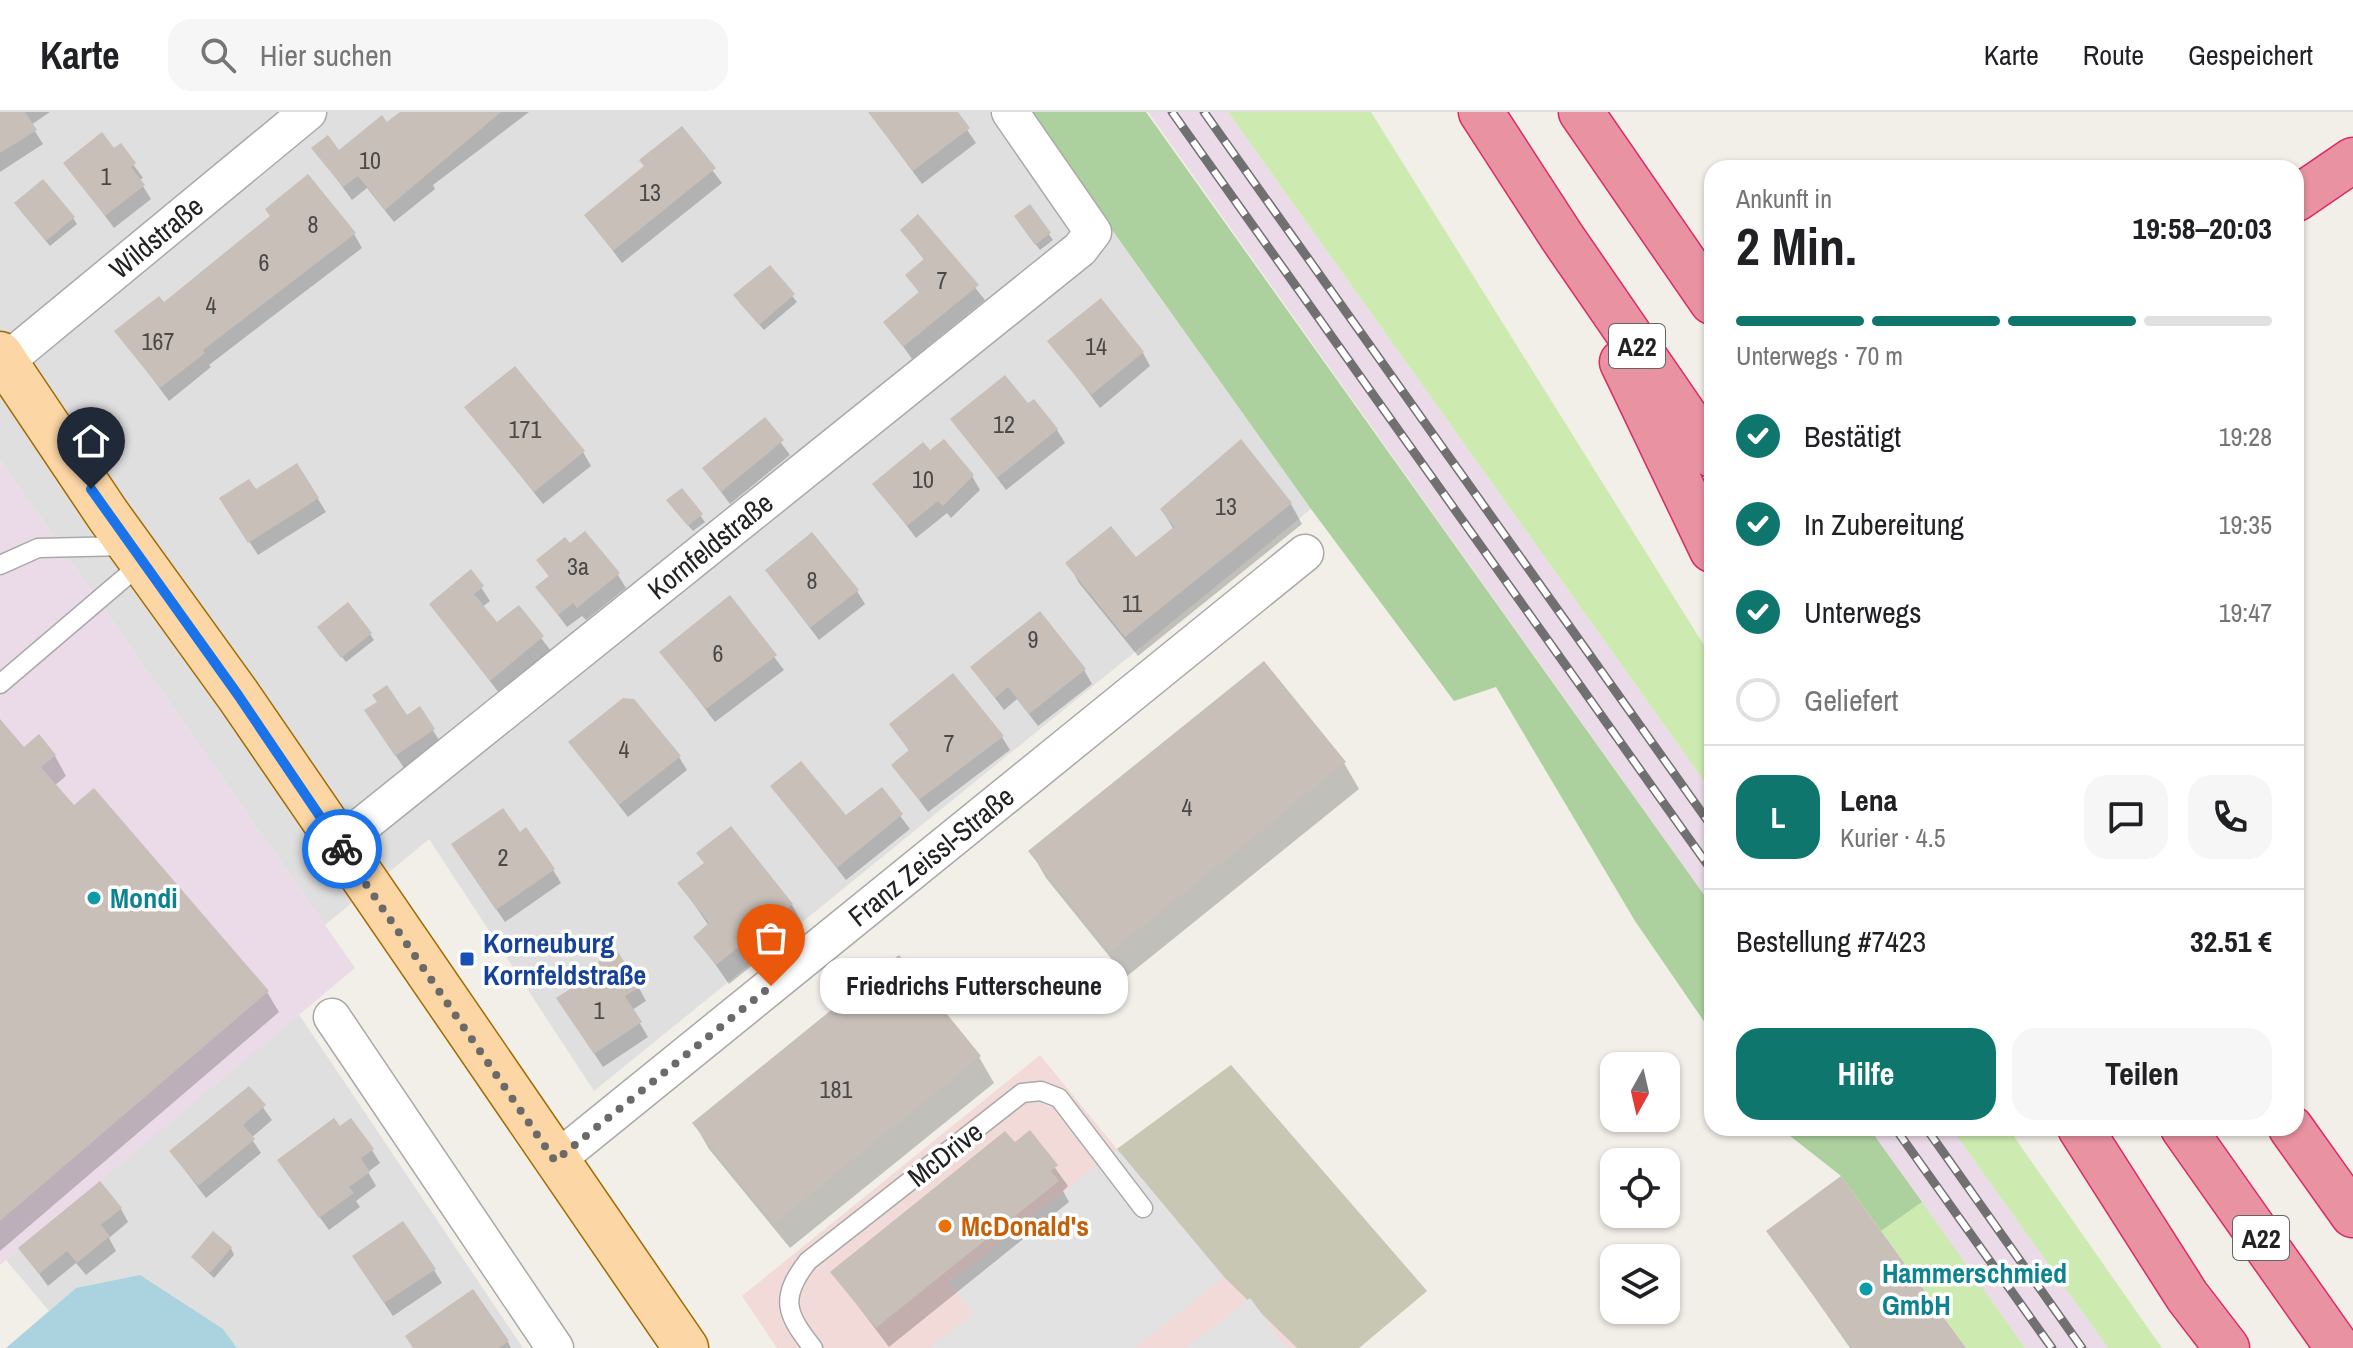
<!DOCTYPE html>
<html lang="de">
<meta charset="utf-8">
<style>
body{margin:0;font-family:"Archivo Narrow",sans-serif;background:#f6f6f6;color:#202124;height:100vh;display:flex;flex-direction:column;font-size:30px;white-space:nowrap}
*{box-sizing:border-box;margin:0}
p{font-size:26px;color:#757577}
.icon{flex:none;width:44px;height:44px;fill:none;stroke:currentColor;stroke-width:2;stroke-linecap:round;stroke-linejoin:round}
.map{position:relative;flex:1;overflow:hidden}
.drawer{position:absolute;left:1704px;top:48px;width:600px;height:976px;display:flex;flex-direction:column;background:#fff;border-radius:24px;box-shadow:0 2px 6px #0004}
.drawer>*{flex:none}
.needle{width:52px;rotate:188deg}
.tools{position:absolute;left:1600px;top:940px;display:grid;gap:16px}
.tools a{display:grid;place-items:center;width:80px;height:80px;border-radius:16px;background:#fff;box-shadow:0 2px 6px #0004;font-size:40px}
.pin{position:absolute;display:grid;place-items:center;width:68px;height:68px;color:#fff;margin:-82px -34px;border-radius:50% 50% 50% 0;rotate:-45deg;box-shadow:0 0 8px #0007}
.pin .icon{rotate:45deg}
.courier{position:absolute;display:grid;place-items:center;width:80px;height:80px;margin:-40px;border:6px solid #1a73e8;border-radius:50%;background:#fff;color:#222;box-shadow:0 2px 10px #0007}
.bubble{position:absolute;height:56px;border-radius:24px;background:#fff;box-shadow:0 2px 6px #0004;font-size:26px;font-weight:800;line-height:56px;text-align:center}
.headline em{font-style:normal;font-weight:800}
.headline div{display:flex;flex-direction:column-reverse}
.headline{display:flex;align-items:center;justify-content:space-between;height:136px;padding:0 32px}
h1{font-size:52px;font-weight:800;line-height:60px}
.bar{display:grid;grid-template-columns:repeat(4,1fr);gap:12px 8px;align-content:center;height:96px;padding:0 32px}
.bar i{height:10px;border-radius:6px;background:#e0e0e0}
.bar .current{background:#0f766e}
.bar p{grid-column:span 4}
.line{display:flex;align-items:center;gap:20px;padding:0 32px;border-top:2px solid #e0e0e0}
.line div{flex:1}
.round{display:grid;place-items:center;flex:none;width:84px;height:84px;border-radius:24px;background:#f6f6f6}
ol{padding:0 32px;list-style:none}
li{display:flex;align-items:center;gap:24px;height:88px}
li p{margin-inline-start:auto}
li .icon{padding:8px;border-radius:50%;background:#0f766e;color:#fff;stroke-width:4}
li:last-child{color:#757577}
li i{width:44px;height:44px;border:4px solid #e0e0e0;border-radius:50%}
.action{display:flex;gap:16px;margin-top:auto;padding:16px 32px}
.action a{flex:1;height:92px;border-radius:24px;background:#0f766e;color:#fff;font-size:32px;font-weight:800;line-height:92px;text-align:center}
.action a+a{background:#f6f6f6;color:#202124}
header{display:flex;align-items:center;gap:48px;box-sizing:border-box;height:112px;padding:0 40px;background:#fff;border-bottom:2px solid #e0e0e0}
header strong{font-size:38px}
nav{display:flex;gap:44px;margin-inline-start:auto;font-size:28px}
.search{width:560px;height:72px;background:#f6f6f6;display:flex;align-items:center;gap:20px;box-sizing:border-box;padding:0 28px;border-radius:24px;color:#757577;font-size:30px}
.map>svg:first-child{display:block}
</style>
<header>
<strong>Karte</strong>
<div class="search"><svg class="icon" aria-label="search" viewBox="0 0 24 24"><circle cx="10" cy="10" r="6"/><path d="M15 15l6 6"/></svg>Hier suchen</div>
<nav><a>Karte</a><a>Route</a><a>Gespeichert</a></nav>
</header>
<div class="map">
<svg width="2353" height="1236" viewBox="0 0 2353 1236">
<rect width="100%" height="100%" fill="#f2efe9"/>
<g fill="#e0dfdf">
<path d="M0,0H1028L1311,397L594,979L429,727L325,813L0,348Z"/>
<path d="M298,901L523,1236H237L223,1217L76,1176L49,1199L6,1148Z"/>
</g>
<path fill="#f2dad9" d="M1040,943L1117,1037L1231,953L1427,1179L1359,1236H777L742,1184Z"/>
<g fill="#ebdbe8">
<path d="M1148,0H1228L1712,680V794Z"/>
<path d="M0,348L355,856L0,1153Z"/>
<path d="M1869,1016H1951L2108,1236H2025Z"/>
</g>
<path fill="#c7c7b4" d="M1231,953L1427,1179L1359,1236H1297L1224,1165L1117,1037Z"/>
<g fill="#cdebb0">
<path d="M1228,0H1371L1712,546V680Z"/>
<path d="M1951,1016H2008L2162,1236H2108Z"/>
<path d="M1922,1090L2025,1236H1966L1881,1119Z"/>
</g>
<g fill="#add19e">
<path d="M1028,0H1146L1712,794V921L1635,809L1496,575L1454,589L1311,397Z"/>
<path d="M1780,1016H1869L1922,1090L1881,1119L1841,1064Z"/>
</g>
<g fill="#e2e2e2">
<path d="M1117,1037L1224,1165L1135,1236H930L973,1201L949,1171Z"/>
<path d="M1250,1186L1287,1236H1186Z"/>
</g>
<path fill="#aad3df" d="M140,1163L223,1217L237,1236H6L76,1176Z"/>
<g fill="#0003">
<path d="M0,0H50L31,13L43,32L0,60Z"/>
<path d="M403,0H529L433,73L435,77L394,110L367,76L352,88L314,36L339,40Z"/>
<path d="M869,0H955L976,31L922,72Z"/>
<path d="M681,17L722,71L622,151L586,103L645,56Z"/>
<path d="M120,34L143,66L139,68L151,87L114,116L66,51Z"/>
<path d="M1029,95L1053,128L1040,138L1020,111Z"/>
<path d="M20,98L73,106L77,112L50,134Z"/>
<path d="M918,105L985,188L912,247L886,210L920,182L908,163L925,149L902,118Z"/>
<path d="M354,122L362,136L209,253L211,255L169,289L117,219L164,193Z"/>
<path d="M770,156L797,190L764,218L739,190Z"/>
<path d="M1050,229L1143,241L1150,254L1100,296Z"/>
<path d="M1028,294L1057,318L1065,331L1006,378L953,307Z"/>
<path d="M467,296L583,340L591,354L543,392Z"/>
<path d="M764,308L790,343L730,392L704,357Z"/>
<path d="M930,341L972,364L980,378L951,406L947,401L916,426L875,372Z"/>
<path d="M682,379L705,410L693,419L672,395Z"/>
<path d="M256,380L318,387L326,400L258,443L230,400Z"/>
<path d="M1291,392L1302,412L1138,544L1079,471L1068,451L1136,448L1174,418L1162,398Z"/>
<path d="M538,448L618,463L626,476L586,508L582,504L567,515L537,475L550,466Z"/>
<path d="M767,459L857,479L865,492L819,528Z"/>
<path d="M471,460L490,489L482,495L497,513L518,496L551,539L499,581L431,492Z"/>
<path d="M730,486L784,558L715,610L662,540Z"/>
<path d="M323,521L370,522L374,528L346,550Z"/>
<path d="M1263,552L1344,651L1359,677L1126,865L1046,766L1031,740Z"/>
<path d="M972,556L1084,558L1092,572L1038,614L1017,587L1004,598Z"/>
<path d="M419,597L441,631L404,656L375,612L407,606Z"/>
<path d="M0,611L24,637L55,644L66,664L54,674L74,696L267,880L279,900L0,1139Z"/>
<path d="M891,612L1002,625L1010,638L928,700L893,653L910,640Z"/>
<path d="M570,630L679,645L687,658L628,705Z"/>
<path d="M773,674L846,706L881,678L910,717L846,768Z"/>
<path d="M519,723L553,758L561,771L505,810L461,746Z"/>
<path d="M680,772L792,793L803,813L729,872L696,825L709,814Z"/>
<path d="M639,876L646,889L632,898L648,925L603,955L567,900Z"/>
<path d="M979,945L994,971L790,1136L709,1037L694,1011Z"/>
<path d="M249,976L272,1008L251,1026L261,1041L206,1086L171,1040Z"/>
<path d="M340,1016L372,1038L380,1051L368,1060L376,1074L356,1089L360,1095L329,1118L287,1061Z"/>
<path d="M1030,1021L1068,1074L1063,1079L1069,1090L889,1235L833,1161Z"/>
<path d="M121,1097L128,1110L109,1126L116,1139L86,1163L76,1151L48,1174L21,1137Z"/>
<path d="M1769,1120L1964,1236H1850Z"/>
<path d="M231,1136L234,1143L214,1166L193,1146Z"/>
<path d="M362,1158H434L442,1171L393,1204Z"/>
<path d="M508,1230L511,1236H414Z"/>
</g>
<g fill="#c7bfb8">
<path d="M0,0H25L37,18L0,41Z"/>
<path d="M400,0H501L385,98L358,64L343,75L311,36L328,23L339,38L382,3L387,10Z"/>
<path d="M868,0H958L970,16L913,59Z"/>
<path d="M682,14L716,56L613,139L584,103L644,54L639,48Z"/>
<path d="M102,20L114,36L121,31L136,51L131,55L145,73L105,104L63,51Z"/>
<path d="M308,62L356,121L203,238L205,241L160,276L114,219L159,184L164,190L270,104L265,97Z"/>
<path d="M43,67L75,105L46,129L14,91Z"/>
<path d="M1030,92L1051,121L1035,133L1014,104Z"/>
<path d="M918,102L979,173L903,235L883,210L919,180L905,163L924,147L900,118Z"/>
<path d="M770,153L795,182L759,213L733,183Z"/>
<path d="M1101,186L1144,240L1091,283L1047,229Z"/>
<path d="M515,254L585,339L534,380L464,295Z"/>
<path d="M1005,263L1028,291L1034,287L1058,317L997,366L950,307Z"/>
<path d="M765,305L784,328L721,380L702,356Z"/>
<path d="M944,327L974,363L943,394L938,389L907,414L872,372L923,330L930,338Z"/>
<path d="M1241,327L1292,391L1125,525L1065,451L1111,414L1136,445L1174,415L1160,397Z"/>
<path d="M297,351L319,386L248,431L219,386L249,367L256,377Z"/>
<path d="M682,376L703,402L688,414L666,388Z"/>
<path d="M585,419L620,461L577,496L573,491L558,503L535,475L549,464L536,448L565,425L570,431Z"/>
<path d="M812,420L859,478L810,516L765,458Z"/>
<path d="M471,457L484,474L474,482L497,510L519,493L544,524L490,569L429,492Z"/>
<path d="M730,483L777,543L706,597L659,540Z"/>
<path d="M348,490L372,521L341,546L317,515Z"/>
<path d="M1040,499L1086,557L1029,602L1008,575L995,586L970,555Z"/>
<path d="M1264,549L1346,650L1110,841L1028,739Z"/>
<path d="M953,561L1004,624L919,688L891,653L909,638L889,612Z"/>
<path d="M387,573L407,603L420,594L435,617L395,644L364,598L377,590L372,583Z"/>
<path d="M623,586L634,587L681,644L619,693L568,630Z"/>
<path d="M0,607L24,635L39,622L56,643L41,655L74,693L94,676L269,879L0,1109Z"/>
<path d="M801,649L846,703L882,675L903,702L837,756L770,674Z"/>
<path d="M503,696L520,720L526,715L555,757L496,798L451,732Z"/>
<path d="M731,714L793,792L716,853L693,825L709,811L677,771L704,751L696,741Z"/>
<path d="M617,838L640,875L625,884L642,910L594,942L556,886L601,857L598,850Z"/>
<path d="M899,843L981,944L774,1112L692,1011Z"/>
<path d="M249,974L266,993L243,1013L255,1027L198,1074L169,1039Z"/>
<path d="M334,1006L340,1014L351,1006L374,1037L361,1046L370,1060L349,1075L354,1081L319,1106L277,1048Z"/>
<path d="M1030,1018L1058,1053L1051,1059L1059,1069L876,1216L830,1160L1005,1019L1015,1030Z"/>
<path d="M1841,1064L1881,1119L1966,1236H1852L1766,1119Z"/>
<path d="M100,1069L122,1096L101,1113L110,1124L77,1151L67,1139L39,1162L18,1136Z"/>
<path d="M403,1109L436,1157L384,1191L352,1144Z"/>
<path d="M213,1119L232,1135L210,1161L191,1145Z"/>
<path d="M473,1177L509,1229L499,1236H413L405,1224Z"/>
</g>
<g fill="none" stroke-linecap="round" stroke-linejoin="round">
<defs>
<g id="lane">
<path d="M0,453L38,436L126,434"/>
<path d="M0,572L143,450"/>
<path d="M813,1236C786,1202 779,1186 808,1149L1022,981L1041,979L1059,986L1143,1096"/>
</g>
<g id="street">
<path id="s1" d="M5,250L308,0"/>
<path id="s2" d="M339,732L1080,137L1093,120L1010,0"/>
<path d="M332,905L555,1236"/>
<path id="s3" d="M555,1049L1305,441"/>
</g>
<path id="primary" d="M0,242L108,403L238,583L686,1236"/>
<g id="highway">
<path d="M1481,0L1562,125L1712,343"/>
<path d="M1581,0L1712,190"/>
<path d="M2296,87L2353,48"/>
<path d="M1622,250L1712,438"/>
<path d="M2080,1016L2187,1184L2227,1236"/>
<path d="M2183,1016L2338,1236"/>
<path d="M2291,1016L2353,1103"/>
</g>
</defs>
<use href="#lane" stroke="#a9a9a9" stroke-width="21"/>
<use href="#street" stroke="#a9a9a9" stroke-width="39"/>
<use href="#primary" stroke="#a06b00" stroke-width="47"/>
<use href="#highway" stroke="#dc2a67" stroke-width="47"/>
<use href="#lane" stroke="#fff" stroke-width="18"/>
<use href="#street" stroke="#fff" stroke-width="36"/>
<use href="#primary" stroke="#fcd6a4" stroke-width="44"/>
<use href="#highway" stroke="#e892a2" stroke-width="44"/>
<defs>
<g id="rail">
<path d="M1172,0L1712,759"/>
<path d="M1204,0L1712,715"/>
<path d="M1895,1016L2052,1236"/>
<path d="M1926,1016L2082,1236"/>
</g>
</defs>
<use href="#rail" stroke="#707070" stroke-width="9"/>
<use href="#rail" stroke="#fff" stroke-width="6" stroke-dasharray="18" stroke-linecap="butt"/>
</g>
<g fill="none" stroke-linecap="round" stroke-linejoin="round">
<path stroke="#6b6a68" stroke-width="8" stroke-dasharray="0 14.4" d="M342,737L555,1049L771,874"/>
<path stroke="#1a73e8" stroke-width="10" d="M91,377L238,583L342,737"/>
</g>
<g fill="#0f9aa8" stroke="#fff" stroke-width="3">
<circle cx="94" cy="786" r="8"/>
<circle cx="1866" cy="1177" r="8"/>
</g>
<rect fill="#1a4fb4" stroke="#fff" stroke-width="3" x="459" y="839" width="16" height="16" rx="4"/>
<circle fill="#e8710a" stroke="#fff" stroke-width="3" cx="945" cy="1114" r="8"/>
<g text-anchor="middle" dominant-baseline="central" stroke-width="7" stroke-linejoin="round" paint-order="stroke">
<g font-size="24" fill="#4b4948">
<text x="370" y="48">10</text>
<text x="106" y="64">1</text>
<text x="650" y="80">13</text>
<text x="313" y="112">8</text>
<text x="264" y="150">6</text>
<text x="942" y="168">7</text>
<text x="211" y="193">4</text>
<text x="158" y="229">167</text>
<text x="1096" y="234">14</text>
<text x="1004" y="312">12</text>
<text x="525" y="317">171</text>
<text x="923" y="367">10</text>
<text x="1226" y="394">13</text>
<text x="578" y="454">3a</text>
<text x="812" y="468">8</text>
<text x="1132" y="491">11</text>
<text x="1033" y="527">9</text>
<text x="718" y="541">6</text>
<text x="949" y="631">7</text>
<text x="624" y="637">4</text>
<text x="1187" y="695">4</text>
<text x="503" y="745">2</text>
<text x="599" y="898">1</text>
<text x="836" y="977">181</text>
</g>
<g fill="#fff" stroke="#646464" stroke-width="2">
<rect x="1609" y="212" width="56" height="44" rx="6"/>
<rect x="2233" y="1104" width="56" height="44" rx="6"/>
</g>
<g font-size="26" font-weight="bold" fill="#222">
<text x="1637" y="234">A22</text>
<text x="2261" y="1126">A22</text>
</g>
<g font-size="28" fill="#222" stroke="#fff">
<text stroke="none"><textPath href="#s1" startOffset="196">Wildstraße</textPath></text>
<text stroke="none"><textPath href="#s2" startOffset="476">Kornfeldstraße</textPath></text>
<text stroke="none"><textPath href="#s3" startOffset="484">Franz Zeissl-Straße</textPath></text>
<text transform="translate(945 1042) rotate(-38)">McDrive</text>
</g>
<g font-size="28" font-weight="bold" fill="#0d838f" stroke="#fff" text-anchor="start">
<text x="110" y="786">Mondi</text>
<text x="1882" y="1161">Hammerschmied<tspan x="1882" dy="32">GmbH</tspan></text>
</g>
<g font-size="28" font-weight="bold" fill="#164399" stroke="#fff" text-anchor="start">
<text x="483" y="831">Korneuburg<tspan x="483" dy="32">Kornfeldstraße</tspan></text>
</g>
<g font-size="28" font-weight="bold" fill="#c56008" stroke="#fff" text-anchor="start">
<text x="961" y="1114">McDonald's</text>
</g>
</g>
</svg>
<div class="tools">
<a><svg class="needle" viewBox="-14 -14 28 28"><path d="M0-13l5 13h-10z" fill="#e53935"/><path d="M0 13l5-13h-10z" fill="#757577"/></svg></a>
<a><svg class="icon" aria-label="locate" viewBox="0 0 24 24"><circle cx="12" cy="12" r="6"/><path d="M12 2v4M12 18v4M2 12h4M18 12h4"/></svg></a>
<a><svg class="icon" aria-label="layers" viewBox="0 0 24 24"><path d="M12 4l9 5-9 5-9-5zM3 14l9 5 9-5"/></svg></a>
</div>
<div class="pin" style="left:771px;top:874px;background:#ea580c"><svg class="icon" aria-label="bag" viewBox="0 0 24 24"><path d="M5 8h14l-1 12H6zM9 8a3 3 0 0 1 6 0"/></svg></div>
<div class="pin" style="left:91px;top:377px;background:#1f2937"><svg class="icon" aria-label="home" viewBox="0 0 24 24"><path d="M3 11l9-7 9 7M6 9v11h12V9"/></svg></div>
<div class="courier" style="left:342px;top:737px"><svg class="icon" aria-label="bike" viewBox="0 0 24 24"><circle cx="6" cy="16" r="4"/><circle cx="18" cy="16" r="4"/><path d="M6 16l4-8h5l3 8M10 8l3 8H6M13 5h3"/></svg></div>
<div class="bubble" style="left:820px;top:846px;width:308px">Friedrichs Futterscheune</div>
<section class="drawer">
<div class="headline"><div><h1>2 Min.</h1><p>Ankunft in</p></div><em>19:58–20:03</em></div>
<div class="bar"><i class="current"></i><i class="current"></i><i class="current"></i><i></i><p>Unterwegs · 70 m</p></div>
<ol>
<li><svg class="icon" aria-label="check" viewBox="0 0 24 24"><path d="M5 12l5 5 9-10"/></svg>Bestätigt<p>19:28</p></li>
<li><svg class="icon" aria-label="check" viewBox="0 0 24 24"><path d="M5 12l5 5 9-10"/></svg>In Zubereitung<p>19:35</p></li>
<li><svg class="icon" aria-label="check" viewBox="0 0 24 24"><path d="M5 12l5 5 9-10"/></svg>Unterwegs<p>19:47</p></li>
<li><i></i>Geliefert</li>
</ol>
<div class="line" style="height:144px"><b class="round" style="background:#0f766e;color:#fff">L</b><div><b>Lena</b><p>Kurier · 4.5</p></div><a class="round"><svg class="icon" aria-label="chat" viewBox="0 0 24 24"><path d="M4 5h16v11H9l-5 4z"/></svg></a><a class="round"><svg class="icon" aria-label="phone" viewBox="0 0 24 24"><path d="M5 4h4l2 5-3 2q2 4 5 5l2-3 5 2v4C11 20 4 13 5 4z"/></svg></a></div>
<div class="line" style="height:104px"><div>Bestellung #7423</div><b>32.51 €</b></div>
<div class="action"><a>Hilfe</a><a>Teilen</a></div>
</section>
</div>
